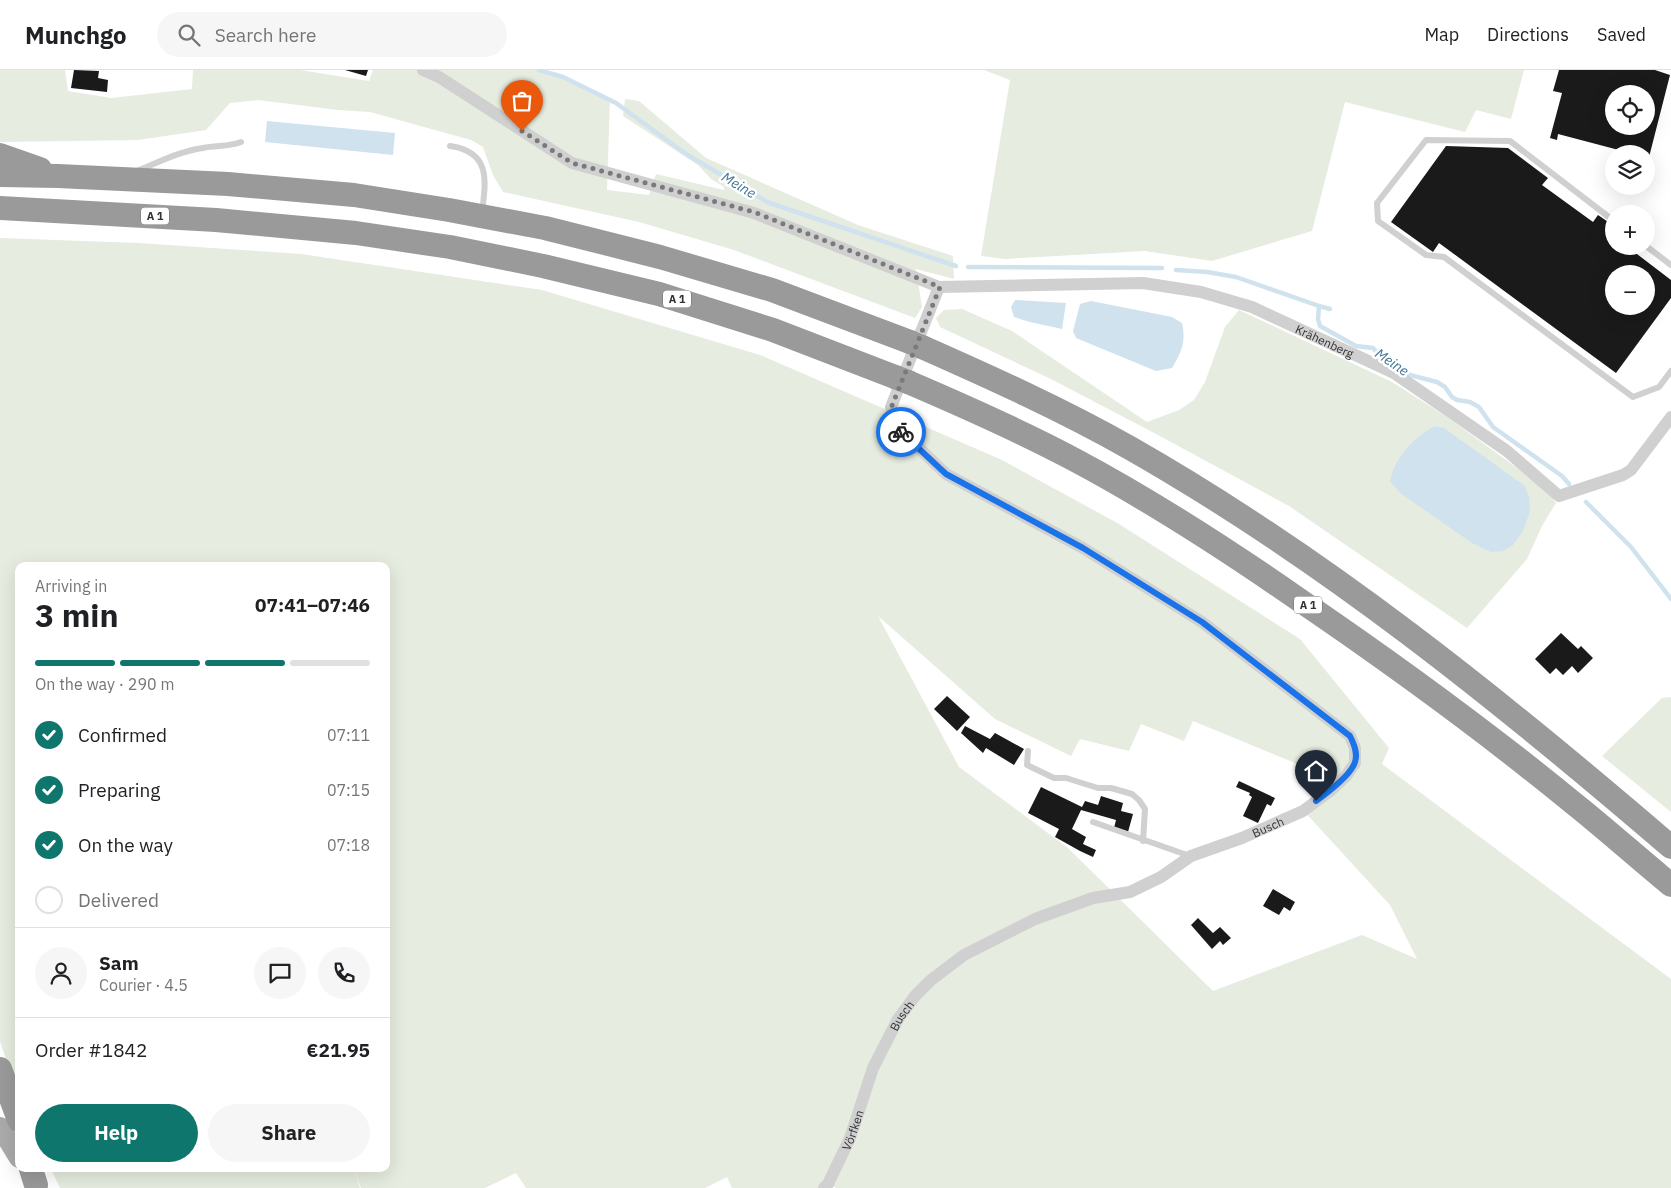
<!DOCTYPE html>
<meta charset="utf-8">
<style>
body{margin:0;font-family:"IBM Plex Sans",sans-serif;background:#f6f6f6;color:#202124;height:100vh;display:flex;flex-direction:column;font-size:19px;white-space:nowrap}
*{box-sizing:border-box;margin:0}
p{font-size:16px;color:#757577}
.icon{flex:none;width:28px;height:28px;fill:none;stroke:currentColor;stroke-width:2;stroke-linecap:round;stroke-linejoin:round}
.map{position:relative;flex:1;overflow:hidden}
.sheet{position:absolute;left:15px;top:492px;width:375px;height:610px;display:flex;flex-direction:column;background:#fff;border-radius:10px;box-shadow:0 5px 20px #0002}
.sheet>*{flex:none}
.fabs{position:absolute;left:1605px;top:15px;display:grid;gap:10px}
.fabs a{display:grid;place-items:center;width:50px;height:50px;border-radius:50%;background:#fff;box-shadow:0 5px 20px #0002;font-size:25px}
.pin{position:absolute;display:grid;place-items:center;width:42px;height:42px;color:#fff;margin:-51px -21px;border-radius:50% 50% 50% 0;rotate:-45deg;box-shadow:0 0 5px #0007}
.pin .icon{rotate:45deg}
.courier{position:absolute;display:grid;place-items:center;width:50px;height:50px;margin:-25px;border:4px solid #1a73e8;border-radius:50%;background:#fff;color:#222;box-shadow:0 1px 6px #0007}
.head em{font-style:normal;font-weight:700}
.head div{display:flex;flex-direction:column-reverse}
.head{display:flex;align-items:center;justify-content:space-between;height:85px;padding:0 20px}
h1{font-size:32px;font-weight:700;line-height:38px}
.bar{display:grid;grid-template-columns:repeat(4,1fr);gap:8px 5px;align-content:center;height:60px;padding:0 20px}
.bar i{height:6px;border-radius:4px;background:#e0e0e0}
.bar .selected{background:#0f766e}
.bar p{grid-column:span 4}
.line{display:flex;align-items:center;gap:12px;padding:0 20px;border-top:1px solid #e0e0e0}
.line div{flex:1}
.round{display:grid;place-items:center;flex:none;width:52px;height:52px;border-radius:26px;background:#f6f6f6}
ol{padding:0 20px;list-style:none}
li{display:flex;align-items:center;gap:15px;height:55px}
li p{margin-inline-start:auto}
li .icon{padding:5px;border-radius:50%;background:#0f766e;color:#fff;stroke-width:4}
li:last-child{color:#757577}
li i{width:28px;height:28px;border:2px solid #e0e0e0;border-radius:50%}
.primary-button{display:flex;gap:10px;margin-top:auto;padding:10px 20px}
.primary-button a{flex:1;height:58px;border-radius:30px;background:#0f766e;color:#fff;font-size:20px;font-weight:700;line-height:58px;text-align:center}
.primary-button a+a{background:#f6f6f6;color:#202124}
header{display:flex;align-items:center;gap:30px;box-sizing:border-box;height:70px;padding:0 25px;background:#fff;border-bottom:1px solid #e0e0e0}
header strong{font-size:24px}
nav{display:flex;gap:28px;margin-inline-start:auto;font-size:18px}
.search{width:350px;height:45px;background:#f6f6f6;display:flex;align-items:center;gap:12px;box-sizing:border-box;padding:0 18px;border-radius:28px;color:#757577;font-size:19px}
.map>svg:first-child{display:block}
</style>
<header>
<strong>Munchgo</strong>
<div class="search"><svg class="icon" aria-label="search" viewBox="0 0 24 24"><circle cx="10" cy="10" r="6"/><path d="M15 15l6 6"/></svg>Search here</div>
<nav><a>Map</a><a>Directions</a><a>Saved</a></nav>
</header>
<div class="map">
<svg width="1671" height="1118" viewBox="0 0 1671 1118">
<rect width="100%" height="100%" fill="#fff"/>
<g fill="#e6ecdf" fill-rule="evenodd">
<path d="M0,0H65L68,21L111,28L192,19L193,0H300L369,11L373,0H544L610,28L607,120L649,125L656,104L724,120V117L711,109L698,95L623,46L625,29L639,31L706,88L858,155L953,186L954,209L916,199L922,237L915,248L734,180L639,152L503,122L493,105L483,77L471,70L370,42L338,40L258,30L230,33L206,60L138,70L0,72Z"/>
<path d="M984,0H1524L1511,49L1476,40L1465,62L1345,32L1312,161L1212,191L1145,181L1005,189L981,186L1010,10Z"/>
<path d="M0,168L139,173L301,184L542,220L760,285L1002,390L1119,454L1300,569L1389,678L1382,694L1671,909V1118H836L831,1115L827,1118H732L727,1107L705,1118H526L516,1103L485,1118H361L354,1099H386V496H19V1028L0,971ZM878,546L995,649L1071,686L1080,669L1129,681L1141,654L1184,671L1193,651L1317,702L1327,722L1302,739L1390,835L1417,889L1362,865L1213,921L1068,778L959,697Z"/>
<path d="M962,239L1012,261L1147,352L1179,340L1194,330L1205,312L1225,257L1239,240L1392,312L1447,347L1546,419L1556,433L1542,456L1527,489L1467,558L1289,436L1158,365L1053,310L940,257L936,248L944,240Z"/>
<path d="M1671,627V742L1602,686L1662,628Z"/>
<path d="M51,1099H354L360,1118H60Z"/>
</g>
<g fill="#cfe2ee">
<path d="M267,51L395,63L393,85L265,72Z"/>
<path d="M1015,230L1066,233L1062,259L1030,252L1014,247L1011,237Z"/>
<path d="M1091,231L1172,247L1182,253C1186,272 1182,281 1172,298L1156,301L1076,268L1073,261L1080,234Z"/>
<path d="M1435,356L1444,358L1525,416L1529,427L1530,441L1523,461L1513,475L1503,481L1491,482L1472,473L1400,423L1390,411C1395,387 1413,368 1435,356Z"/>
</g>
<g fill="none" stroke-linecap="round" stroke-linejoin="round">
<g stroke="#cfe2ee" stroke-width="4.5">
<path d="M539,0L563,7L616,33L686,84L767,132L956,196"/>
<path d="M968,197L1162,198"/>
<path d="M1176,200L1207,202L1236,207L1319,236L1318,249L1320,256L1356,276L1373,278L1380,286L1398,293L1410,305L1437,312L1445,317L1452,327L1457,330L1470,332L1479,337L1493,357L1562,406L1569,414"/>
<path d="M1319,236L1330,239"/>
<path d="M1586,432L1631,477L1671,529"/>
</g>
</g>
<g fill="#1a1a1a" fill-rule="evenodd">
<path d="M74,0L99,1L98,8L108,10L107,22L71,18Z"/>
<path d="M345,0H368L366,6Z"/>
<path d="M1559,0H1655L1670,5L1647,95L1646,84H1634L1558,64L1557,70L1550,68L1562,23L1553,21ZM1614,24H1646V56H1614Z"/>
<path d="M1446,76L1508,78L1548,108L1542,115L1593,152L1598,145L1614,156V176H1636L1633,181L1671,210V228L1616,303L1439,173L1433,182L1391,152ZM1614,204H1646V236H1614Z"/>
<path d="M1561,563L1578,579L1581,576L1593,588L1578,603L1572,596L1563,605L1556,598L1550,604L1535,589Z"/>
<path d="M947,626L970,647L957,661L934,639Z"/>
<path d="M965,656L990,669L995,663L1024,679L1014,695L986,678L983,683L961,663Z"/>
<path d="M1239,711L1275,728L1271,736L1267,734L1258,753L1243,746L1252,727L1249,725L1250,723L1236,717Z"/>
<path d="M1041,717L1082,737L1085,731L1098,735L1101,726L1123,733L1121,741L1133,744L1128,762L1114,758L1116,750L1081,740L1072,759L1086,767L1083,774L1096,780L1093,787L1080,781L1055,767L1059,759L1028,743Z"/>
<path d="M1273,819L1295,832L1290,841L1284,837L1279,845L1263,836Z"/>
<path d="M1198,848L1213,863L1220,857L1231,868L1223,875L1220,871L1212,879L1191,855Z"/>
</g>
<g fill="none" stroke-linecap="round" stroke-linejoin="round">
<g stroke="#d0d0d0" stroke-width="6">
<path d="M450,76C491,82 486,110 482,143"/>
<path d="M137,101C159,92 180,81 203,78C216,75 229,77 241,72"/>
<path d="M1614,151L1510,71L1426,70L1377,133L1378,151L1426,185L1444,187L1633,327L1659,317L1671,301"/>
<path d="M1646,176L1671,195"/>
<path d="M1028,681L1027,695L1054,708H1066L1098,718H1111L1132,724L1139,730L1145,739L1143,771"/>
<path d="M1093,752L1190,786"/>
</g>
<g stroke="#d0d0d0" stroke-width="12">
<path id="s1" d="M423,0L439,7L572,93L754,143L939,217L1143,213L1201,222L1252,237L1394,303L1507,381L1559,426L1623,405L1631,400L1671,347"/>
<path id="s2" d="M824,1118L828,1114L850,1068L873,998L898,949L915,926L931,910L964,885L1035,849L1093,828L1130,822L1161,807L1191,786L1242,768L1303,741L1330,721L1346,706L1355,693V678L1350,666L1202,552L1083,478L946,404L896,356L891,337L939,217"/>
</g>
<path stroke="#ababab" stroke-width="20" d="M0,1057L19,1088"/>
<g stroke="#9a9a9a" stroke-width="24">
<path d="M0,85L40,99"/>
<path d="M0,105L58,106L228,114L354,125L449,140L545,158L660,187L772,220L910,272"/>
<path d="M0,138L216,150L356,163L450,177L543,196L659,224L773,260L895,307"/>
<path d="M922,277C992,308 1063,340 1130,378C1325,489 1501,631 1671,777"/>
<path d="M908,312C964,336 1021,361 1075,390C1152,431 1226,479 1298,529C1392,593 1484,660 1572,732C1606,759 1638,788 1671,815"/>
<path d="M0,999L19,1050"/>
<path d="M31,1099L36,1115"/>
</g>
<g stroke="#9a9a9a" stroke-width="24">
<path d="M910,272L922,277"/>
<path d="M895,307L908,312"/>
</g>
</g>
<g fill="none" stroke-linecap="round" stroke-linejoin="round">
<path stroke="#7a7a7a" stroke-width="5" stroke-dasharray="0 9" d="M522,61L572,93L754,142L940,217L891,338L896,356L901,362"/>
<path stroke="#1a73e8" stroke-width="6" d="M901,362L946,404L1083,478L1202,552L1350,666C1354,674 1358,683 1355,692C1351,705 1327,723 1316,731"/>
</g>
<g text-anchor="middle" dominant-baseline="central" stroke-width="5" stroke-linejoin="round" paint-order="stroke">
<g fill="#fff" stroke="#707070" stroke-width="1">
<rect x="141" y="137.5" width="28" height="17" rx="4"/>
<rect x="663" y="220.5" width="28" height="17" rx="4"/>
<rect x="1294" y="526.5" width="28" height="17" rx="4"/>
</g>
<g font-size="11" font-weight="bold" fill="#333">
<text x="155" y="146">A 1</text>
<text x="677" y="229">A 1</text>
<text x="1308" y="535">A 1</text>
</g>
<g font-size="12" fill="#333" stroke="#fff">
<text stroke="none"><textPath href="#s1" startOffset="960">Krähenberg</textPath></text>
<text stroke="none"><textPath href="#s2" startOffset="610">Busch</textPath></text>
<text stroke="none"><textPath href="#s2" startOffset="190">Busch</textPath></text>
<text stroke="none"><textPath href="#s2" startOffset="65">Vörfken</textPath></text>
</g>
<g font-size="14" font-style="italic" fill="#3f7597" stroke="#fff">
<text transform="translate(739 115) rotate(31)">Meine</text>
<text transform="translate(1392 292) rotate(34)">Meine</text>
</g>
</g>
</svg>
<div class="fabs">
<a><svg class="icon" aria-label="locate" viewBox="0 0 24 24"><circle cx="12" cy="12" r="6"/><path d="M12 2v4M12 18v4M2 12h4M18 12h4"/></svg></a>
<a><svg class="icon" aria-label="layers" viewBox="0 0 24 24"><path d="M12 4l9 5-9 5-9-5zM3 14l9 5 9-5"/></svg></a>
<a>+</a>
<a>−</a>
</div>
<div class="pin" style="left:522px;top:61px;background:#ea580c"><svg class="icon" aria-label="bag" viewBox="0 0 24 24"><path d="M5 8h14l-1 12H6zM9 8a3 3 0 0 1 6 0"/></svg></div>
<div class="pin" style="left:1316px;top:731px;background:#1f2937"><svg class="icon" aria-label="home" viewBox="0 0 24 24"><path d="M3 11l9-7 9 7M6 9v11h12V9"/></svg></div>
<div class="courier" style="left:901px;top:362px"><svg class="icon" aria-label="bike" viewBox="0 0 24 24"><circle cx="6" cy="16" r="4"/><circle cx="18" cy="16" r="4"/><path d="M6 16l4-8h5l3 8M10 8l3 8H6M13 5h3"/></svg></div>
<section class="sheet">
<div class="head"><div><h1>3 min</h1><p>Arriving in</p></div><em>07:41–07:46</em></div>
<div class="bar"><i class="selected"></i><i class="selected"></i><i class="selected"></i><i></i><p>On the way · 290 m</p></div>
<ol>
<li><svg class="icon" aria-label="check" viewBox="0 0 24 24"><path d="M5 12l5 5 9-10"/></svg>Confirmed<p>07:11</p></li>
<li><svg class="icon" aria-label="check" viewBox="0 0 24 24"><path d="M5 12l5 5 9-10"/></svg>Preparing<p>07:15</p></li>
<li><svg class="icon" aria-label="check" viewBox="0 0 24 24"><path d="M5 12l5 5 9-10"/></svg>On the way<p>07:18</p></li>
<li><i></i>Delivered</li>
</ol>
<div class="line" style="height:90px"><a class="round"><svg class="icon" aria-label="person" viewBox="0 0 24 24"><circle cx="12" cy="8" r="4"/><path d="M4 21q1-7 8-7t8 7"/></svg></a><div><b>Sam</b><p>Courier · 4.5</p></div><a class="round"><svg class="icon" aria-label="chat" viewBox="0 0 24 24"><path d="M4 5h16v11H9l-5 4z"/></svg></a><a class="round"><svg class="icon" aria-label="phone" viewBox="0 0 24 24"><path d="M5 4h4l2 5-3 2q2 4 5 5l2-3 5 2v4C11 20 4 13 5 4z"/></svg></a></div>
<div class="line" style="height:65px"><div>Order #1842</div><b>€21.95</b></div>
<div class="primary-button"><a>Help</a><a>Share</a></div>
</section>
</div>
